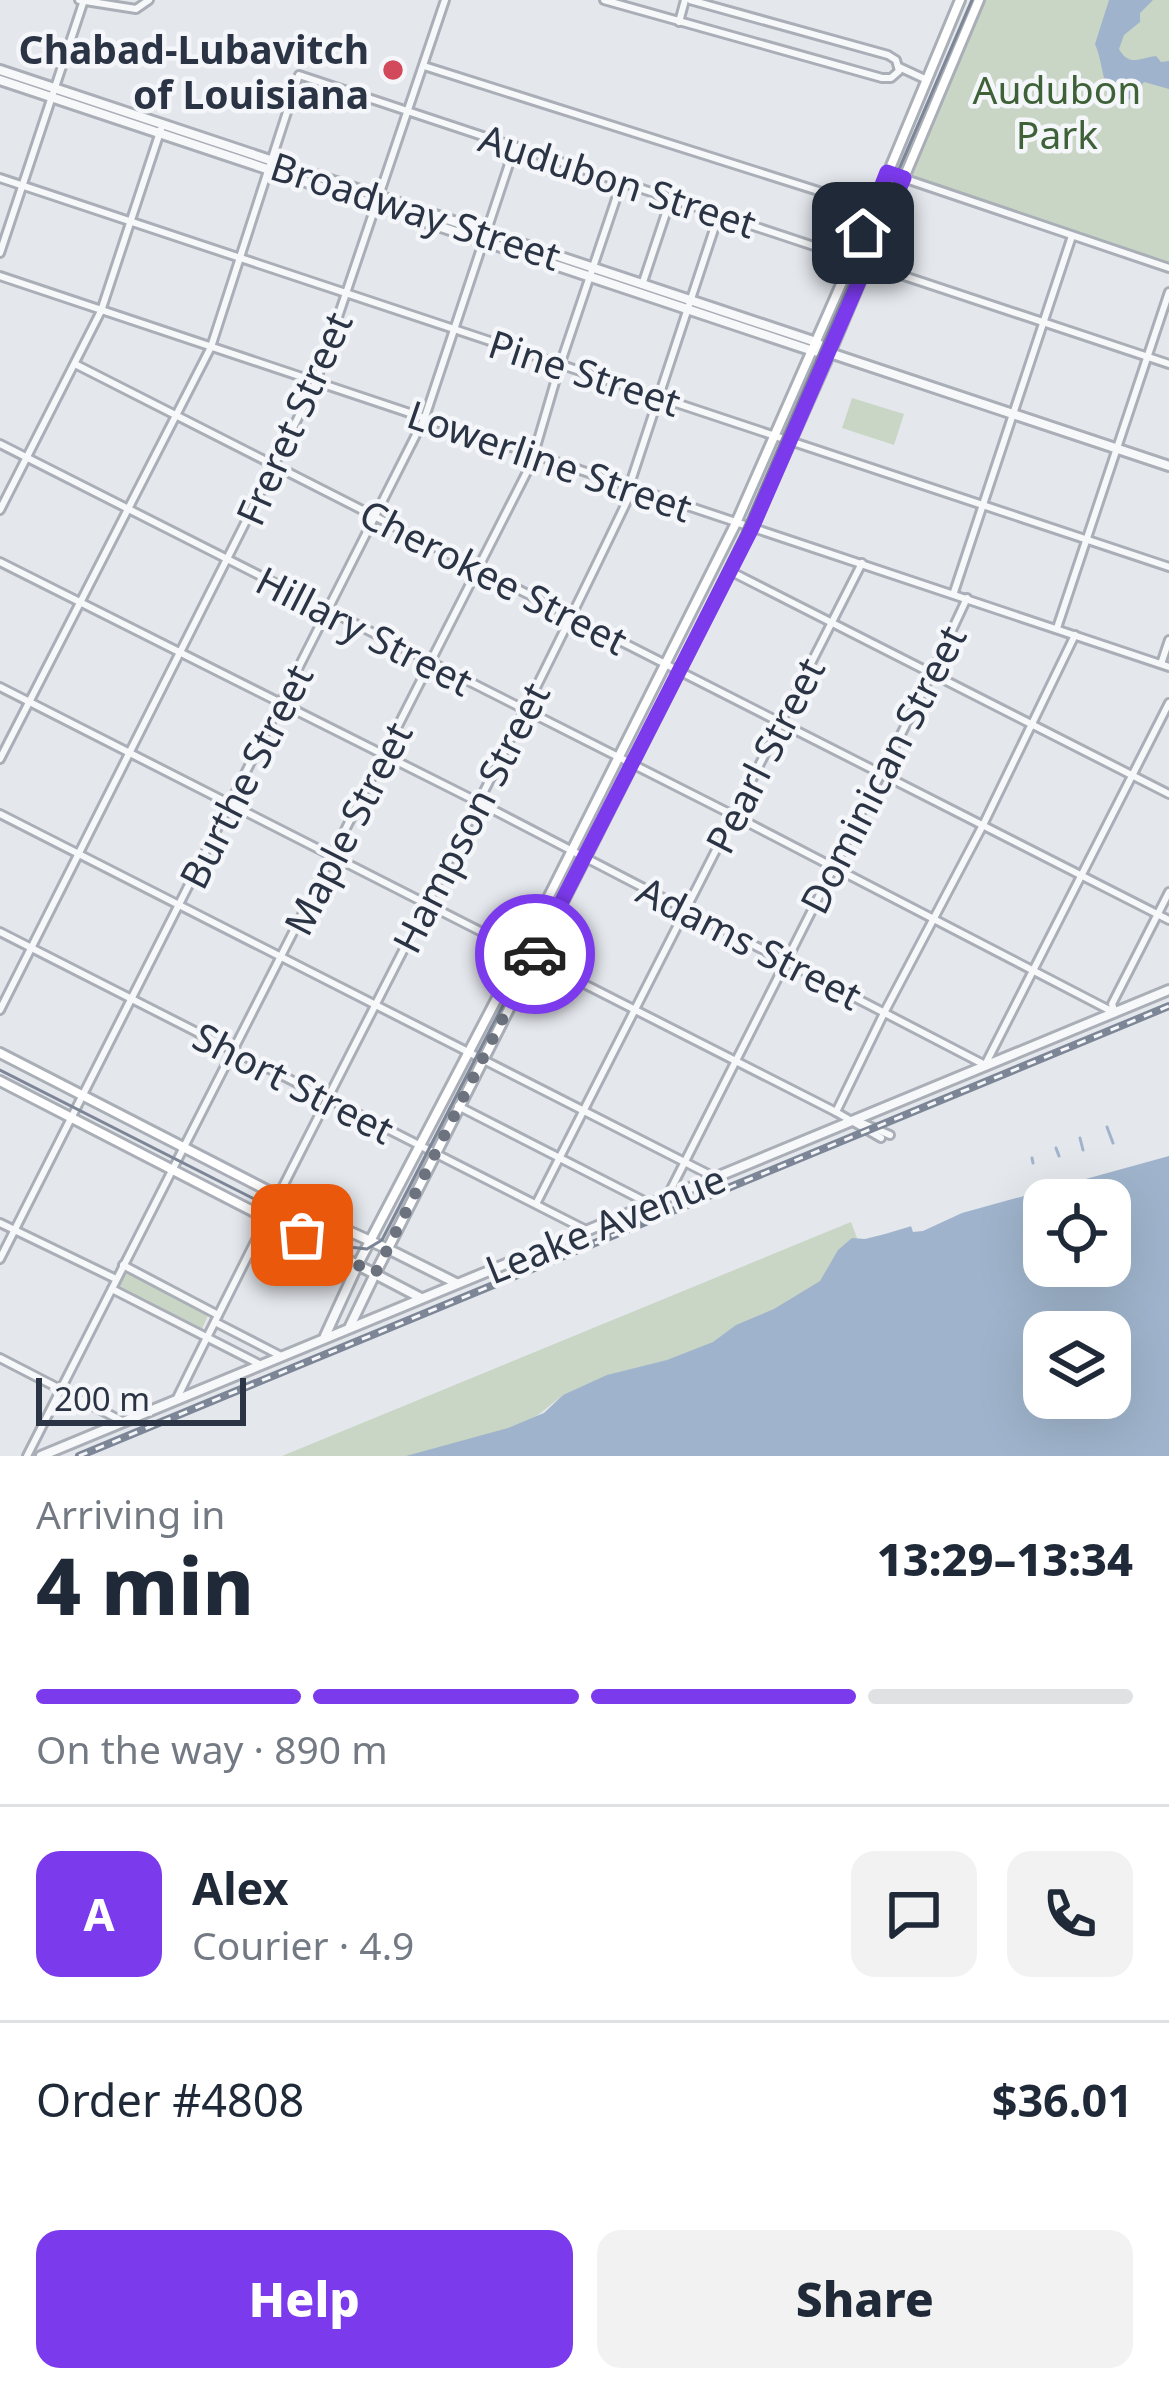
<!DOCTYPE html>
<meta charset="utf-8">
<style>
body{margin:0;font-family:"Noto Sans",sans-serif;background:#f2f2f3;color:#1f2937;height:100vh;display:flex;flex-direction:column;font-size:45px;white-space:nowrap}
*{box-sizing:border-box;margin:0}
p{font-size:39px;color:#747a83}
.icon{flex:none;width:66px;height:66px;fill:none;stroke:currentColor;stroke-width:2;stroke-linecap:round;stroke-linejoin:round}
.map{position:relative;height:1456px;overflow:hidden}
.side{display:flex;flex-direction:column;background:#fff;flex:1}
.side>*{flex:none}
.controls{position:absolute;left:1023px;top:1179px;display:grid;gap:24px}
.controls a{display:grid;place-items:center;width:108px;height:108px;border-radius:24px;background:#fff;box-shadow:0 12px 48px #0002;font-size:60px}
.scale{position:absolute;left:36px;bottom:30px;width:210px;box-sizing:border-box;padding-left:12px;border:6px solid #2b3445;border-top:0;font-size:33px;line-height:42px;white-space:nowrap;color:#2b3445;-webkit-text-stroke:9px #f4f6f9;paint-order:stroke}
.pin{position:absolute;display:grid;place-items:center;width:102px;height:102px;color:#fff;margin:-51px;border-radius:24px;box-shadow:0 6px 18px #0006}
.courier{position:absolute;display:grid;place-items:center;width:120px;height:120px;margin:-60px;border:9px solid #7c3aed;border-radius:50%;background:#fff;color:#222;box-shadow:0 3px 15px #0007}
.headline em{font-style:normal;font-weight:800}
.headline div{display:flex;flex-direction:column-reverse}
.headline{display:flex;align-items:center;justify-content:space-between;height:204px;padding:0 36px}
h1{font-size:78px;font-weight:800;line-height:90px}
.bar{display:grid;grid-template-columns:repeat(4,1fr);gap:18px 12px;align-content:center;height:144px;padding:0 36px}
.bar i{height:15px;border-radius:9px;background:#e0e1e3}
.bar .current{background:#7c3aed}
.bar p{grid-column:span 4}
.line{display:flex;align-items:center;gap:30px;padding:0 36px;border-top:3px solid #e0e1e3}
.line div{flex:1}
.round{display:grid;place-items:center;flex:none;width:126px;height:126px;border-radius:24px;background:#f2f2f3}
.cta{display:flex;gap:24px;margin-top:auto;padding:24px 36px}
.cta a{flex:1;height:138px;border-radius:24px;background:#7c3aed;color:#fff;font-size:48px;font-weight:800;line-height:138px;text-align:center}
.cta a+a{background:#f2f2f3;color:#1f2937}
.map>svg:first-child{display:block}
</style>
<div class="map">
<svg width="1169" height="1456" viewBox="0 0 1169 1456">
<rect width="100%" height="100%" fill="#e4e7ec"/>
<g fill="#c9d6c5">
<path d="M984,0H1169V268L908,178Z"/>
<path d="M852,398L904,414L894,445L842,428Z"/>
<path d="M851,1222L857,1238L832,1285L706,1348L563,1395L528,1423L426,1456H282Z"/>
<path d="M127,1272L209,1313L202,1329L119,1287Z"/>
</g>
<g fill="#9fb4cc" fill-rule="evenodd">
<path d="M1109,0H1153L1140,13V22L1124,35L1119,49C1129,67 1139,58 1156,56L1161,62L1169,61V89L1144,82L1132,97L1119,107C1102,92 1104,65 1095,44Z"/>
<path d="M1169,1149V1456H406L508,1428L544,1413L563,1395L607,1375L667,1360L713,1342L736,1325L774,1309L820,1281L838,1250L852,1238L865,1239L885,1234ZM1044,1200H1110V1266H1044ZM1044,1332H1110V1398H1044Z"/>
</g>
<path fill="#e4e7ec" d="M1169,1143V1156L962,1213L923,1231L913,1232L909,1220L974,1195Z"/>
<g fill="none" stroke-linecap="round" stroke-linejoin="round">
<g stroke="#9fb4cc" stroke-width="3">
<path d="M1107,1127L1113,1143"/>
<path d="M1080,1138L1083,1150"/>
<path d="M1056,1148L1059,1156"/>
<path d="M1032,1158L1033,1163"/>
</g>
<defs>
<g id="minor">
<path d="M79,0L136,9L149,0"/>
<path d="M604,0L882,78H891L899,71L896,60L888,55L690,0"/>
<path d="M679,22L685,0"/>
<path d="M424,66L872,208"/>
<path d="M899,67L927,80"/>
<path d="M888,173L1169,268"/>
<path d="M0,178L1169,567"/>
<path d="M0,253L84,0"/>
<path d="M0,276L1169,667"/>
<path d="M642,285L671,198"/>
<path d="M75,364L1169,920"/>
<path d="M0,444L733,815L1115,1013L1112,1004L1169,892"/>
<path d="M0,510L101,311L161,129"/>
<path d="M0,562L478,802L985,1065L1169,703"/>
<path d="M730,571L1169,794"/>
<path d="M954,592L1072,236"/>
<path d="M1057,628L1169,292"/>
<path d="M1161,664L1169,640"/>
<path d="M0,687L836,1112L881,1138"/>
<path d="M0,759L211,347L299,75L1169,364"/>
<path d="M0,814L714,1177"/>
<path d="M0,932L588,1231"/>
<path d="M0,1010L316,382L445,0"/>
<path d="M458,1106L650,1204"/>
<path d="M836,1112L885,1011L983,825L1075,635"/>
<path d="M862,1123L890,1135"/>
<path d="M668,1195L932,673L967,598"/>
<path d="M536,1204L862,563"/>
<path d="M0,1223L116,1279"/>
<path d="M0,1259L425,417L515,146"/>
<path d="M123,1265L218,1315"/>
<path d="M112,1289L261,1365"/>
<path d="M215,1322L281,1356"/>
<path d="M0,1358L124,1422"/>
<path d="M177,1398C325,1097 484,801 628,499L632,478L719,214"/>
<path d="M27,1456L531,464L560,365L622,181"/>
</g>
<g id="tertiary">
<path d="M0,70L816,342L829,352"/>
<path d="M0,80L813,351L830,353L1169,466"/>
<path d="M388,1249L456,1283"/>
<path d="M350,1326L375,1274L421,1298"/>
<path d="M325,1336L358,1264"/>
<path d="M41,1456L1169,990"/>
</g>
<g id="secondary">
<path d="M0,1053L333,1224L388,1249"/>
<path d="M0,1081L375,1274L752,528L830,353L979,0"/>
<path d="M358,1264L521,952L736,523L853,257L960,0"/>
</g>
</defs>
<use href="#minor" stroke="#a9aeb7" stroke-width="12"/>
<use href="#tertiary" stroke="#a9aeb7" stroke-width="14"/>
<use href="#secondary" stroke="#a9aeb7" stroke-width="14"/>
<use href="#minor" stroke="#f7f8fa" stroke-width="6"/>
<use href="#tertiary" stroke="#f7f8fa" stroke-width="8"/>
<use href="#secondary" stroke="#fff" stroke-width="8"/>
<path stroke="#7d8696" stroke-width="3" d="M0,1070L349,1247L367,1249L382,1240L623,772L741,535L972,0"/>
<defs>
<path id="rail" d="M79,1456L1169,1006"/>
</defs>
<use href="#rail" stroke="#7d8696" stroke-width="8"/>
<use href="#rail" stroke="#f4f6f9" stroke-width="3" stroke-dasharray="9" stroke-linecap="butt"/>
</g>
<g fill="none" stroke-linecap="round" stroke-linejoin="round">
<path stroke="#6c737f" stroke-width="12" stroke-dasharray="0 21.6" d="M302,1235L375,1274L535,954"/>
<path stroke="#7c3aed" stroke-width="15" d="M535,954L752,528L904,178L887,172L863,233"/>
</g>
<circle fill="#d1495b" stroke="#f4f6f9" stroke-width="4.5" cx="393" cy="70" r="12"/>
<g text-anchor="middle" dominant-baseline="central" stroke-width="9" stroke-linejoin="round" paint-order="stroke">
<g font-size="39" font-weight="bold" fill="#2b3445" stroke="#f4f6f9" text-anchor="end">
<text x="369" y="48">Chabad-Lubavitch<tspan x="369" dy="45">of Louisiana</tspan></text>
</g>
<g font-size="39" fill="#3f6138" stroke="#f4f6f9">
<text x="1057" y="88">Audubon<tspan x="1057" dy="45">Park</tspan></text>
</g>
<g font-size="39" fill="#2b3445" stroke="#f4f6f9">
<text transform="translate(618 180) rotate(18)">Audubon Street</text>
<text transform="translate(416 210) rotate(18)">Broadway Street</text>
<text transform="translate(585 372) rotate(18)">Pine Street</text>
<text transform="translate(293 418) rotate(-66)">Freret Street</text>
<text transform="translate(550 460) rotate(19)">Lowerline Street</text>
<text transform="translate(494 576) rotate(27)">Cherokee Street</text>
<text transform="translate(365 630) rotate(27)">Hillary Street</text>
<text transform="translate(764 755) rotate(-63)">Pearl Street</text>
<text transform="translate(882 769) rotate(-63)">Dominican Street</text>
<text transform="translate(245 776) rotate(-63)">Burthe Street</text>
<text transform="translate(470 817) rotate(-63)">Hampson Street</text>
<text transform="translate(347 828) rotate(-63)">Maple Street</text>
<text transform="translate(750 942) rotate(27)">Adams Street</text>
<text transform="translate(294 1082) rotate(27)">Short Street</text>
<text transform="translate(605 1223) rotate(-22)">Leake Avenue</text>
</g>
</g>
</svg>
<div class="controls">
<a><svg class="icon" aria-label="locate" viewBox="0 0 24 24"><circle cx="12" cy="12" r="6"/><path d="M12 2v4M12 18v4M2 12h4M18 12h4"/></svg></a>
<a><svg class="icon" aria-label="layers" viewBox="0 0 24 24"><path d="M12 4l9 5-9 5-9-5zM3 14l9 5 9-5"/></svg></a>
</div>
<div class="scale">200 m</div>
<div class="pin" style="left:302px;top:1235px;background:#ea580c"><svg class="icon" aria-label="bag" viewBox="0 0 24 24"><path d="M5 8h14l-1 12H6zM9 8a3 3 0 0 1 6 0"/></svg></div>
<div class="pin" style="left:863px;top:233px;background:#1f2937"><svg class="icon" aria-label="home" viewBox="0 0 24 24"><path d="M3 11l9-7 9 7M6 9v11h12V9"/></svg></div>
<div class="courier" style="left:535px;top:954px"><svg class="icon" aria-label="car" viewBox="0 0 24 24"><path d="M5 17H2v-5l4-1 3-4h7l3 4 3 1v5h-3M9 17h6M6 11h13"/><circle cx="7" cy="17" r="2"/><circle cx="17" cy="17" r="2"/></svg></div>
</div>
<section class="side">
<div class="headline"><div><h1>4 min</h1><p>Arriving in</p></div><em>13:29–13:34</em></div>
<div class="bar"><i class="current"></i><i class="current"></i><i class="current"></i><i></i><p>On the way · 890 m</p></div>
<div class="line" style="height:216px"><b class="round" style="background:#7c3aed;color:#fff">A</b><div><b>Alex</b><p>Courier · 4.9</p></div><a class="round"><svg class="icon" aria-label="chat" viewBox="0 0 24 24"><path d="M4 5h16v11H9l-5 4z"/></svg></a><a class="round"><svg class="icon" aria-label="phone" viewBox="0 0 24 24"><path d="M5 4h4l2 5-3 2q2 4 5 5l2-3 5 2v4C11 20 4 13 5 4z"/></svg></a></div>
<div class="line" style="height:156px"><div>Order #4808</div><b>$36.01</b></div>
<div class="cta"><a>Help</a><a>Share</a></div>
</section>
